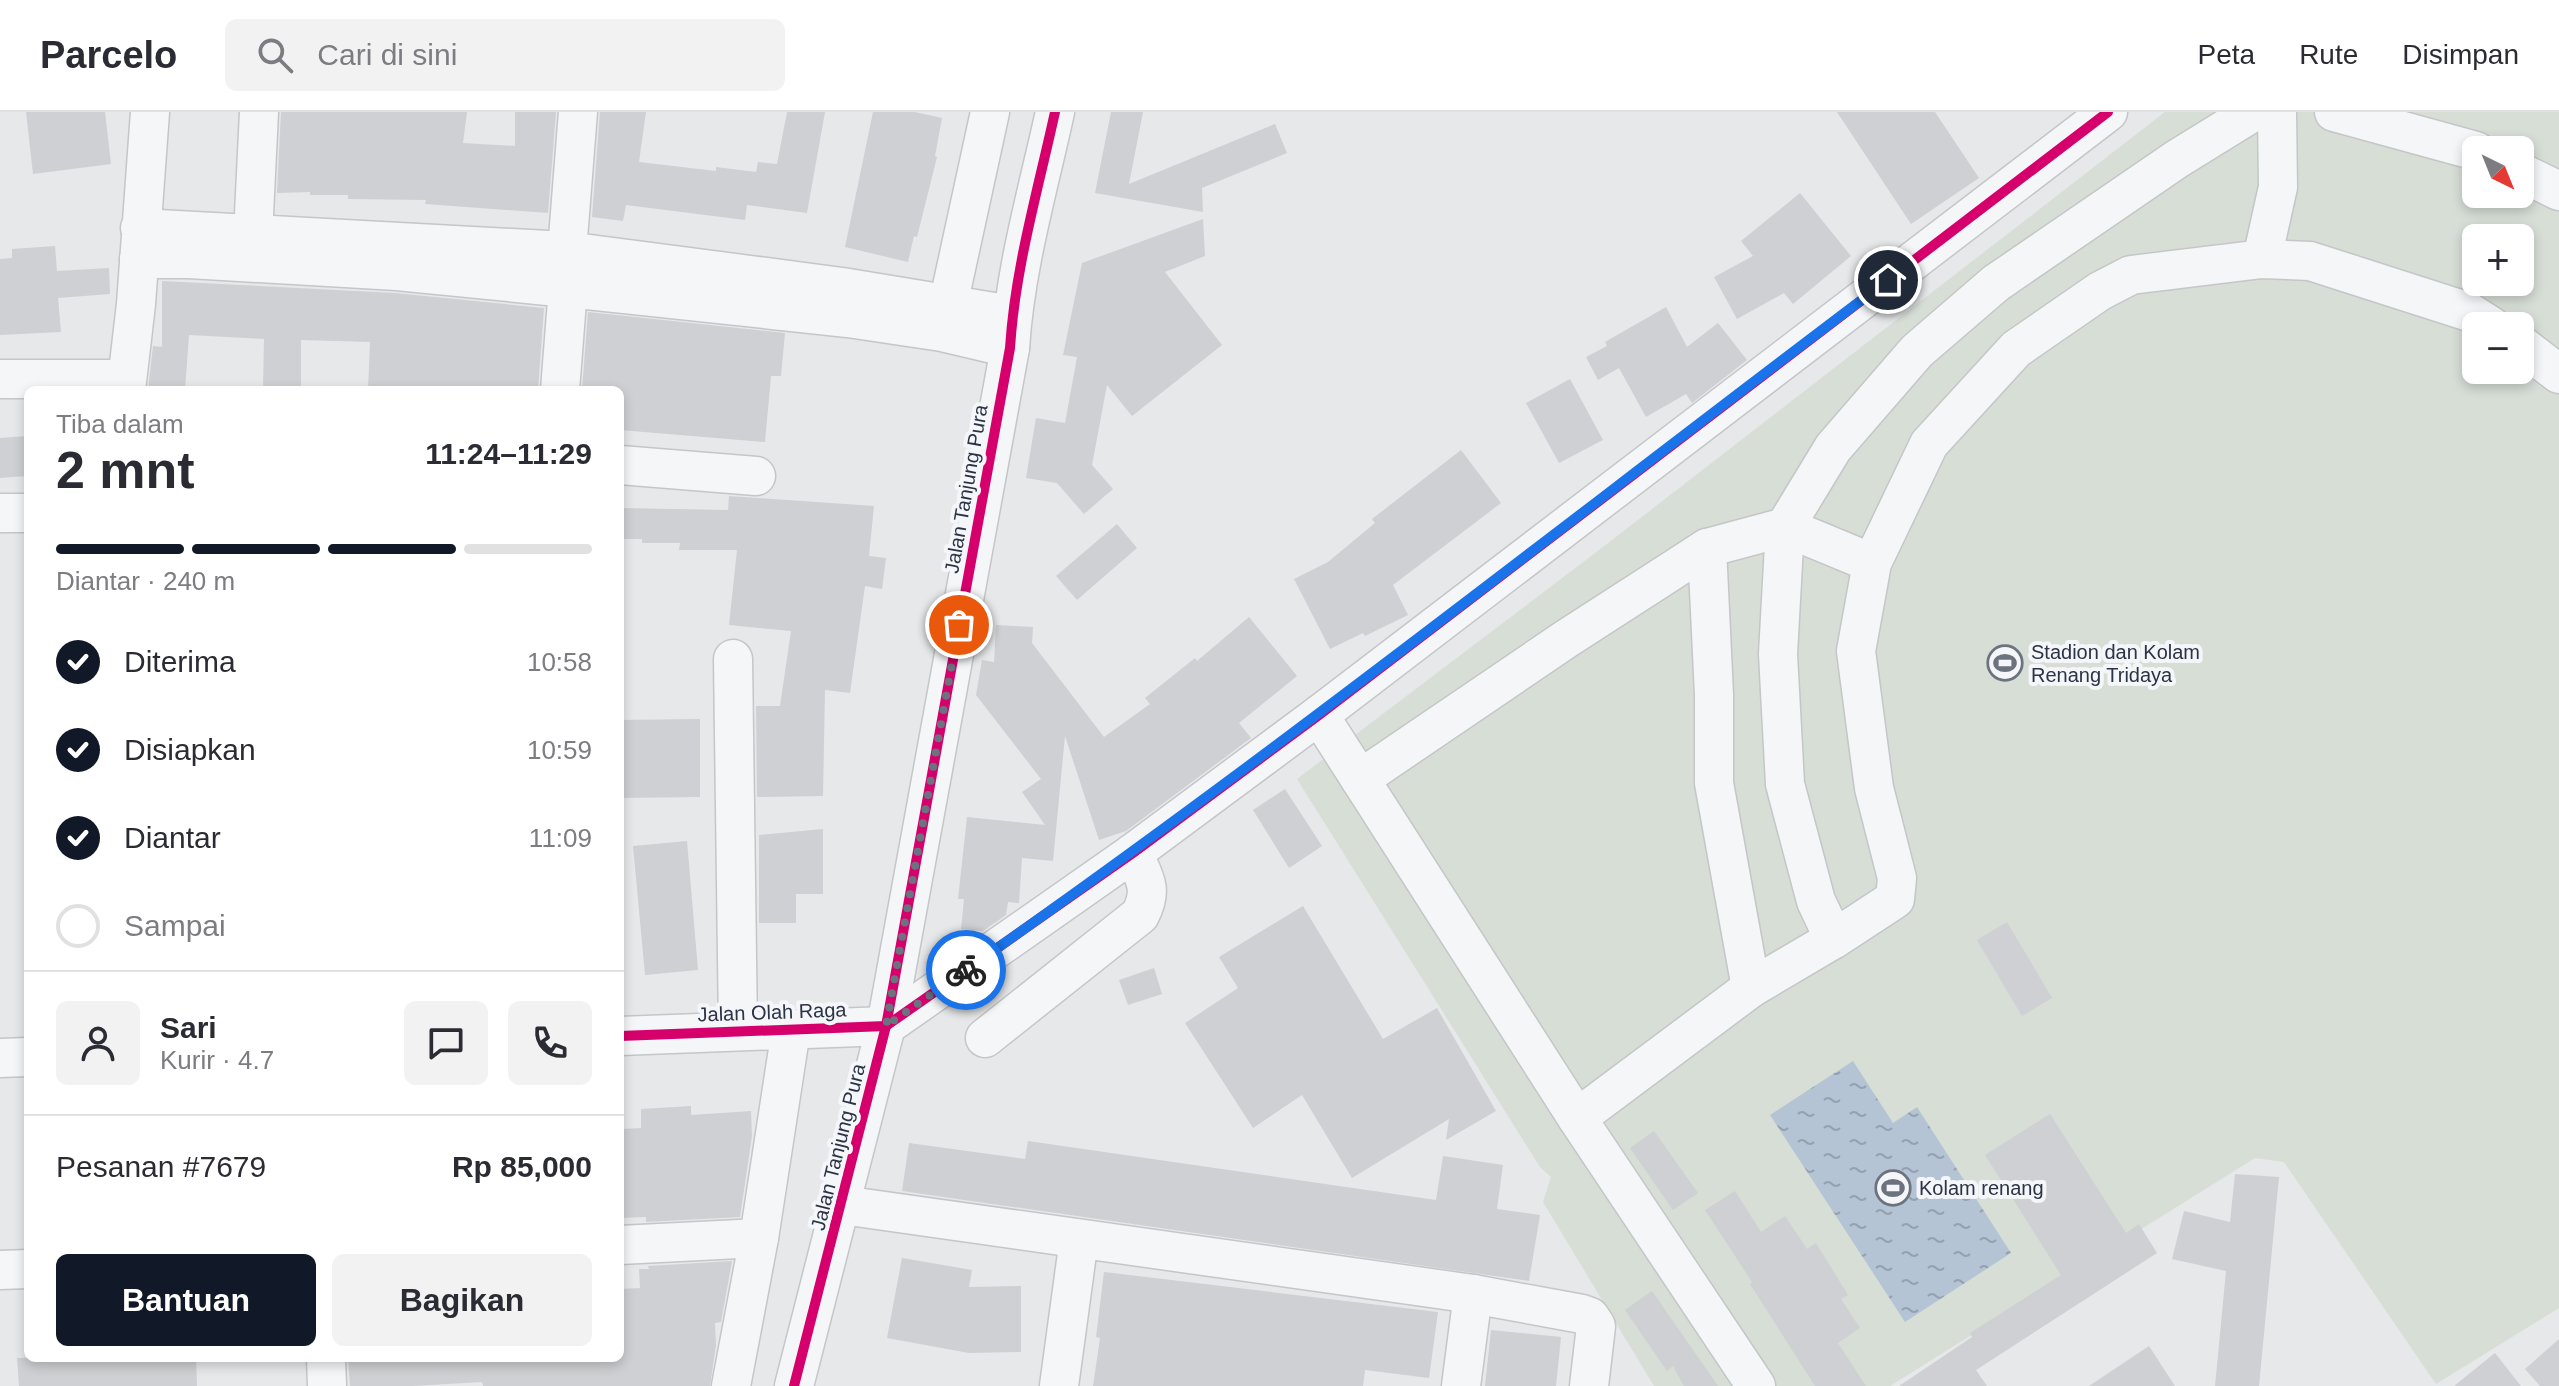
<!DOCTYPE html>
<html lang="id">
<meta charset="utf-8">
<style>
body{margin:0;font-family:Arial,sans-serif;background:#f2f2f3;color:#2b2b33;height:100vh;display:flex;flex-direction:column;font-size:30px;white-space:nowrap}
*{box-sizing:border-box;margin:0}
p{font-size:26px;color:#7c7c81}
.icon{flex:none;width:44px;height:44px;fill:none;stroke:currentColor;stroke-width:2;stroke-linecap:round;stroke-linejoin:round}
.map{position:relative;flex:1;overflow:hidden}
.panel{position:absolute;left:24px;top:274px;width:600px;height:976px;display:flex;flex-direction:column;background:#fff;border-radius:12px;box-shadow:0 4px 12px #0003}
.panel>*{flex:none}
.needle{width:52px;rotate:137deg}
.buttons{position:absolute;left:2462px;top:24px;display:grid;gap:16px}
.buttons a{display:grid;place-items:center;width:72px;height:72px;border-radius:12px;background:#fff;box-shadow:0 4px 12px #0003;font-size:40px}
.pin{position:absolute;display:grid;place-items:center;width:68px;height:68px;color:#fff;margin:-34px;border:4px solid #fff;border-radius:50%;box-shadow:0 2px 8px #0007}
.courier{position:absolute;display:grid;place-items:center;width:80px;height:80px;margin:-40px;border:6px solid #1a73e8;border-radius:50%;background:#fff;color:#222;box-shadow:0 2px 10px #0007}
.summary em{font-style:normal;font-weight:700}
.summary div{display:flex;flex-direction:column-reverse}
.summary{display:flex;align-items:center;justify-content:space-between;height:136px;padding:0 32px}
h1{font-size:52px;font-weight:700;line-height:60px}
.bar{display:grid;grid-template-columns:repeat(4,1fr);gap:12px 8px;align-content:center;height:96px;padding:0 32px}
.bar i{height:10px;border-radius:6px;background:#e1e1e2}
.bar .active{background:#111827}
.bar p{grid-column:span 4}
.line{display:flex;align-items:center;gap:20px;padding:0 32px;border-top:2px solid #e1e1e2}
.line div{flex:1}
.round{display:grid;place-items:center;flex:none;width:84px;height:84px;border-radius:12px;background:#f2f2f3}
ol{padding:0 32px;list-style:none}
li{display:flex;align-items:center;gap:24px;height:88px}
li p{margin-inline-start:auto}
li .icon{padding:8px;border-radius:50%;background:#111827;color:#fff;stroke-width:4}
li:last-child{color:#7c7c81}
li i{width:44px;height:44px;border:4px solid #e1e1e2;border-radius:50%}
.button{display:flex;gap:16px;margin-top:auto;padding:16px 32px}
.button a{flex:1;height:92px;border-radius:12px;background:#111827;color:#fff;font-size:32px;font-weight:700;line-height:92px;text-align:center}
.button a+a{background:#f2f2f3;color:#2b2b33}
header{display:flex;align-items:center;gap:48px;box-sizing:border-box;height:112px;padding:0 40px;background:#fff;border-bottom:2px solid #e1e1e2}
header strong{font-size:38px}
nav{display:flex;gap:44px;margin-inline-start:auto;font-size:28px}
.search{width:560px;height:72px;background:#f2f2f3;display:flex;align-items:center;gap:20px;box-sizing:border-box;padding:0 28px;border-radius:12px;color:#7c7c81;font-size:30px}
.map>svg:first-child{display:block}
</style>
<header>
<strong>Parcelo</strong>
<div class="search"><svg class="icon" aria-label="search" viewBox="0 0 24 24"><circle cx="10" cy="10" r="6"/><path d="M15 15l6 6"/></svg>Cari di sini</div>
<nav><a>Peta</a><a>Rute</a><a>Disimpan</a></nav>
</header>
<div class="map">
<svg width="2559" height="1274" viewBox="0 0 2559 1274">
<defs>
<pattern id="water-ripples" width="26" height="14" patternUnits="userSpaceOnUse" patternTransform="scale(2)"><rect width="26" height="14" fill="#b4c4d5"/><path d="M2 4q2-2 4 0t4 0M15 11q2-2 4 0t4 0" fill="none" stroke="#93a0af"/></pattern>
</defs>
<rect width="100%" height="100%" fill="#e6e8ea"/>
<path fill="#d6ded6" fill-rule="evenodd" d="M2165,0H2559V1196L2436,1272L2284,1050L2255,1046L1890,1274H1654L1543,1090L1551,1065L1540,1055L1297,667L1603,435ZM2476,38H2520V82H2476ZM2476,126H2520V170H2476ZM2476,214H2520V258H2476Z"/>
<path fill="url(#water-ripples)" d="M1853,949L1893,1011L1917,995L2011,1141L1905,1210L1770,1003Z"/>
<g fill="#ced0d3">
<path d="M26,0H105L111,52L33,62Z"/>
<path d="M281,0H467L463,31L515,34V0H556L548,101L425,92L426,88L348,87V83H310V80L277,81Z"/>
<path d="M600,0H646L639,50L716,59V55L756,60L758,50L777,52L787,0H825L807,101L747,93L745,108L626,93L623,109L592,105Z"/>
<path d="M873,0H915L942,6L935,44L937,45L917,125L914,124L908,150L845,135Z"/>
<path d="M1111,0H1143L1129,72L1275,12L1287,41L1202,76L1203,100L1095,81Z"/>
<path d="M1837,0H1935L1979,66L1911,112Z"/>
<path d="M1800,81L1851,144L1793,192L1784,181L1737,207L1714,165L1753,144L1741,129Z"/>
<path d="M1203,107L1205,144L1165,160L1222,233L1132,304L1107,273L1092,353L1113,377L1084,402L1057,371L1026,366L1036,306L1065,311L1077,245L1063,243L1082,151Z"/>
<path d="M55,134L57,159L109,156L110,182L58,186L61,220L0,223V147L12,146V137Z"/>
<path d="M162,169L395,181L544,196L538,278H368L370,230L301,228V278H263L264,227L189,223L185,278H148L153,234L162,235Z"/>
<path d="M1666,195L1687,235L1718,211L1747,248L1692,291L1686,282L1646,305L1619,256L1598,268L1586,245L1607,234L1605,230Z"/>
<path d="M588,200L785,221L781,264H771L765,330L620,318V278H582Z"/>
<path d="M1570,267L1603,328L1559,351L1526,291Z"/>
<path d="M28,324V364L0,366V326Z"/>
<path d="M1461,338L1501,391L1393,473L1408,503L1365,524L1363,521L1330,537L1294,467L1328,450L1375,411L1372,407Z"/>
<path d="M729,384L874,394L869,444L886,446L882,477L865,474L850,581L825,578L823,684L757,685L756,594H780L791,519L729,513L737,438H679L680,431H642V427H620V396L728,398Z"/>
<path d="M1117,412L1137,436L1077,488L1056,464Z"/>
<path d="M1249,505L1297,564L1239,611L1251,626L1126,719L1099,728L1065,624L1053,749L1022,746L1019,791L1008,790L1006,803L983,819L961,817L964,787H958L967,705L1045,713L1022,680L1041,667L976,583L982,548L994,550L996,513L1033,515L1032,531L1104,625L1150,592L1145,586L1195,546L1197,549Z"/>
<path d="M700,607V685L620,686V608Z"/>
<path d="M1285,677L1322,734L1289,756L1253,698Z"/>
<path d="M823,717V782H796V811H759V723Z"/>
<path d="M687,729L698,858L645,863L633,734Z"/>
<path d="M1303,794L1383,927L1437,896L1496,999L1446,1028L1449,1007L1352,1066L1302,983L1253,1016L1185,911L1238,876L1219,845Z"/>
<path d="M2007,810L2052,886L2022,904L1977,828Z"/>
<path d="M1154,856L1162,882L1128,893L1119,868Z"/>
<path d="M691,994V1003L751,999L752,1024L740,1105L646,1110V1105L620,1106V1017L641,1016V997Z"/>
<path d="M2050,1002L2126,1121L2139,1112L2157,1141L1976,1258L1987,1274H1899L1972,1225L1970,1221L2061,1163L1985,1043Z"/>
<path d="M1654,1019L1698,1081L1673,1098L1630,1036Z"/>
<path d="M1028,1029L1436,1088L1443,1044L1503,1053L1497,1097L1540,1103L1529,1169L902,1079L909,1031L1025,1047Z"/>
<path d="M2235,1062L2279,1065L2259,1274H2215L2226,1159L2172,1147L2184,1099L2230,1110Z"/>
<path d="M1735,1079L1761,1120L1785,1104L1807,1137L1816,1131L1848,1183L1841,1187L1860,1216L1838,1231L1866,1274H1815L1750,1172L1752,1170L1705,1098Z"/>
<path d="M902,1146L972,1158L969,1175L1021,1174V1240L969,1241L887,1226Z"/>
<path d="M732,1149L721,1210L715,1211L716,1233L710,1274H483L482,1270L413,1274H350L348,1246H620V1177L640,1176L639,1157H649L648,1154Z"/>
<path d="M1104,1160L1438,1200L1429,1266L1365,1258L1363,1274H1093L1100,1226L1096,1225Z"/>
<path d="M1652,1179L1718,1274H1684L1673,1254L1667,1259L1625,1198Z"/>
<path d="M1491,1218L1561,1225L1556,1274H1485Z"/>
<path d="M2559,1227V1274H2540L2525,1257Z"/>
<path d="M2149,1234L2175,1274H2089Z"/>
<path d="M2495,1241L2521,1274H2454Z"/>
<path d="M17,1246H196L197,1274H19Z"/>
</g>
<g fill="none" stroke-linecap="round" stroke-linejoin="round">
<defs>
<g id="minor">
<path d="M2334,0L2476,39"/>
<path d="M2520,60L2559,79"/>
<path d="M140,116L567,139L842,175L1012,203"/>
<path d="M253,123L259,0"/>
<path d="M139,147H189L397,159L568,176L848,206L942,220L1010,236"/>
<path d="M2262,147L2278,75L2277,0"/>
<path d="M943,216L990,0"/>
<path d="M2520,232L2559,262"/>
<path d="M0,267H126"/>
<path d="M126,278L136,192L150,0"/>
<path d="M560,278L568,176L567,139L578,0"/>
<path d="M620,353L756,364"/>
<path d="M0,401H28"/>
<path d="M733,547L738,919"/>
<path d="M1319,603L1577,1006L1756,1274"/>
<path d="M1360,667L1566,527L1707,436"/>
<path d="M1834,827L1895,787L1897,766L1874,676L1856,539L1872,451L1929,332L2016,237L2100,179L2131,163L2262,147L2310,149L2469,200L2491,214"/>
<path d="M1751,876L1714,671V583L1707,436L1785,415L1872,451"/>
<path d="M620,924L886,914L1133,741L1319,603L2108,0"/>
<path d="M985,926L1140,803C1154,776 1144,766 1133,741"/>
<path d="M0,946L28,945"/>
<path d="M1577,1006L1751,876L1834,827L1816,789L1785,672L1778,542L1785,415L1833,336L1917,239L1996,171L2177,47L2253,0"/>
<path d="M842,1093L1473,1182L1582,1202L1590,1205L1596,1214L1589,1274"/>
<path d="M620,1133L759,1126"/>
<path d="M0,1158L28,1157"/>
<path d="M326,1246L327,1274"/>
<path d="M731,1274L759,1126L791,918"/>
<path d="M794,1274L886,914L1010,236C1015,156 1038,78 1055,0"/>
<path d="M1059,1274L1079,1127"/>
<path d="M1461,1274L1473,1182"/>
</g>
</defs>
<use href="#minor" stroke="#c4c6c8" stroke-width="41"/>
<use href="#minor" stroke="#f5f6f7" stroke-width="38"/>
<defs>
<g id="cycleway">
<path d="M620,924L886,914L1133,741L1319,603L2108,0"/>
<path d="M794,1274L886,914L1010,236C1015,156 1038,78 1055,0"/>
</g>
</defs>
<use href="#cycleway" stroke="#f4f6f9" stroke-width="15"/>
<use href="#cycleway" stroke="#d6006c" stroke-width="10"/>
</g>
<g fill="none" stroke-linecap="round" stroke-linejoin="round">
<path stroke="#6c737f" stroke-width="8" stroke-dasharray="0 14.4" d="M959,513L886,914L966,858"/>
<path stroke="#1a73e8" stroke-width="10" d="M966,858C1281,638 1581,399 1888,168"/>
</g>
<defs>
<symbol id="stadium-ring" viewBox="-11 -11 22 22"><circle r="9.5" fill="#f4f6f9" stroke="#6c737f" stroke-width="1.5"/><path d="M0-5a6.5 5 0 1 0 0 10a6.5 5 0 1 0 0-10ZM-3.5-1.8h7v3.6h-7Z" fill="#6c737f"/></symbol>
</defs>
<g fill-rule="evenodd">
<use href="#stadium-ring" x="1985" y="531" width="40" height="40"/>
<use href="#stadium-ring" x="1873" y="1056" width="40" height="40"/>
</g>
<g text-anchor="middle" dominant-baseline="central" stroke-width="8" stroke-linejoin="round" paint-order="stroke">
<g font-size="20" fill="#2b3445" stroke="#f4f6f9">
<text transform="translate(966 377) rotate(-80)">Jalan Tanjung Pura</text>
<text transform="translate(772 900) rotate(-2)">Jalan Olah Raga</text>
<text transform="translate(838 1035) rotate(-76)">Jalan Tanjung Pura</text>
</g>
<g font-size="20" fill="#2b3445" stroke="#f4f6f9" text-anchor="start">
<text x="2031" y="540">Stadion dan Kolam<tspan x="2031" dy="23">Renang Tridaya</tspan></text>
<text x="1919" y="1076">Kolam renang</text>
</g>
</g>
</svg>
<div class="buttons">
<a><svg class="needle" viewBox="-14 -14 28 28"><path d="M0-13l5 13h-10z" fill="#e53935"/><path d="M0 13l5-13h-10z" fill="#7c7c81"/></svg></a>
<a>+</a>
<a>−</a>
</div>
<div class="pin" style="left:959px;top:513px;background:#ea580c"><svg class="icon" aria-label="bag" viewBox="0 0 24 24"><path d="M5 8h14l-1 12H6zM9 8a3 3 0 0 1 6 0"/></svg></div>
<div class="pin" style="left:1888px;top:168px;background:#1f2937"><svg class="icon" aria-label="home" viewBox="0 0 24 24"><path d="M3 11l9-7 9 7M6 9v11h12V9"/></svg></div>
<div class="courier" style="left:966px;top:858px"><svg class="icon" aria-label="bike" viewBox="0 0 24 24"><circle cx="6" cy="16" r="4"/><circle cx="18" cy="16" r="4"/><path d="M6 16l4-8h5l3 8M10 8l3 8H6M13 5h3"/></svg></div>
<section class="panel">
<div class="summary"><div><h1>2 mnt</h1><p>Tiba dalam</p></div><em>11:24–11:29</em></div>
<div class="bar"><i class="active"></i><i class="active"></i><i class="active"></i><i></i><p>Diantar · 240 m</p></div>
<ol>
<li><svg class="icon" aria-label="check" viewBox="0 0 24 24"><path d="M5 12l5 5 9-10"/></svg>Diterima<p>10:58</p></li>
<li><svg class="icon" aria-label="check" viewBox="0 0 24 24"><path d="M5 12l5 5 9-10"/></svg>Disiapkan<p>10:59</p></li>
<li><svg class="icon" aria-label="check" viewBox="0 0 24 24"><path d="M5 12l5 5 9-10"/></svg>Diantar<p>11:09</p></li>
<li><i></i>Sampai</li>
</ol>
<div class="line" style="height:144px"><a class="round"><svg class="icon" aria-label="person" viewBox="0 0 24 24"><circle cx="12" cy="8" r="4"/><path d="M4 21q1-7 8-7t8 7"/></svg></a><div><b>Sari</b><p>Kurir · 4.7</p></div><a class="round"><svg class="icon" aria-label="chat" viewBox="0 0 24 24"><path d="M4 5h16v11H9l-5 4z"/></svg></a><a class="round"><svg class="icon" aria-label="phone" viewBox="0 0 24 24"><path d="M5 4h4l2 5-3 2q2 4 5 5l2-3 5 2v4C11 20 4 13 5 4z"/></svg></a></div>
<div class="line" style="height:104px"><div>Pesanan #7679</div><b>Rp 85,000</b></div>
<div class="button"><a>Bantuan</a><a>Bagikan</a></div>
</section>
</div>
